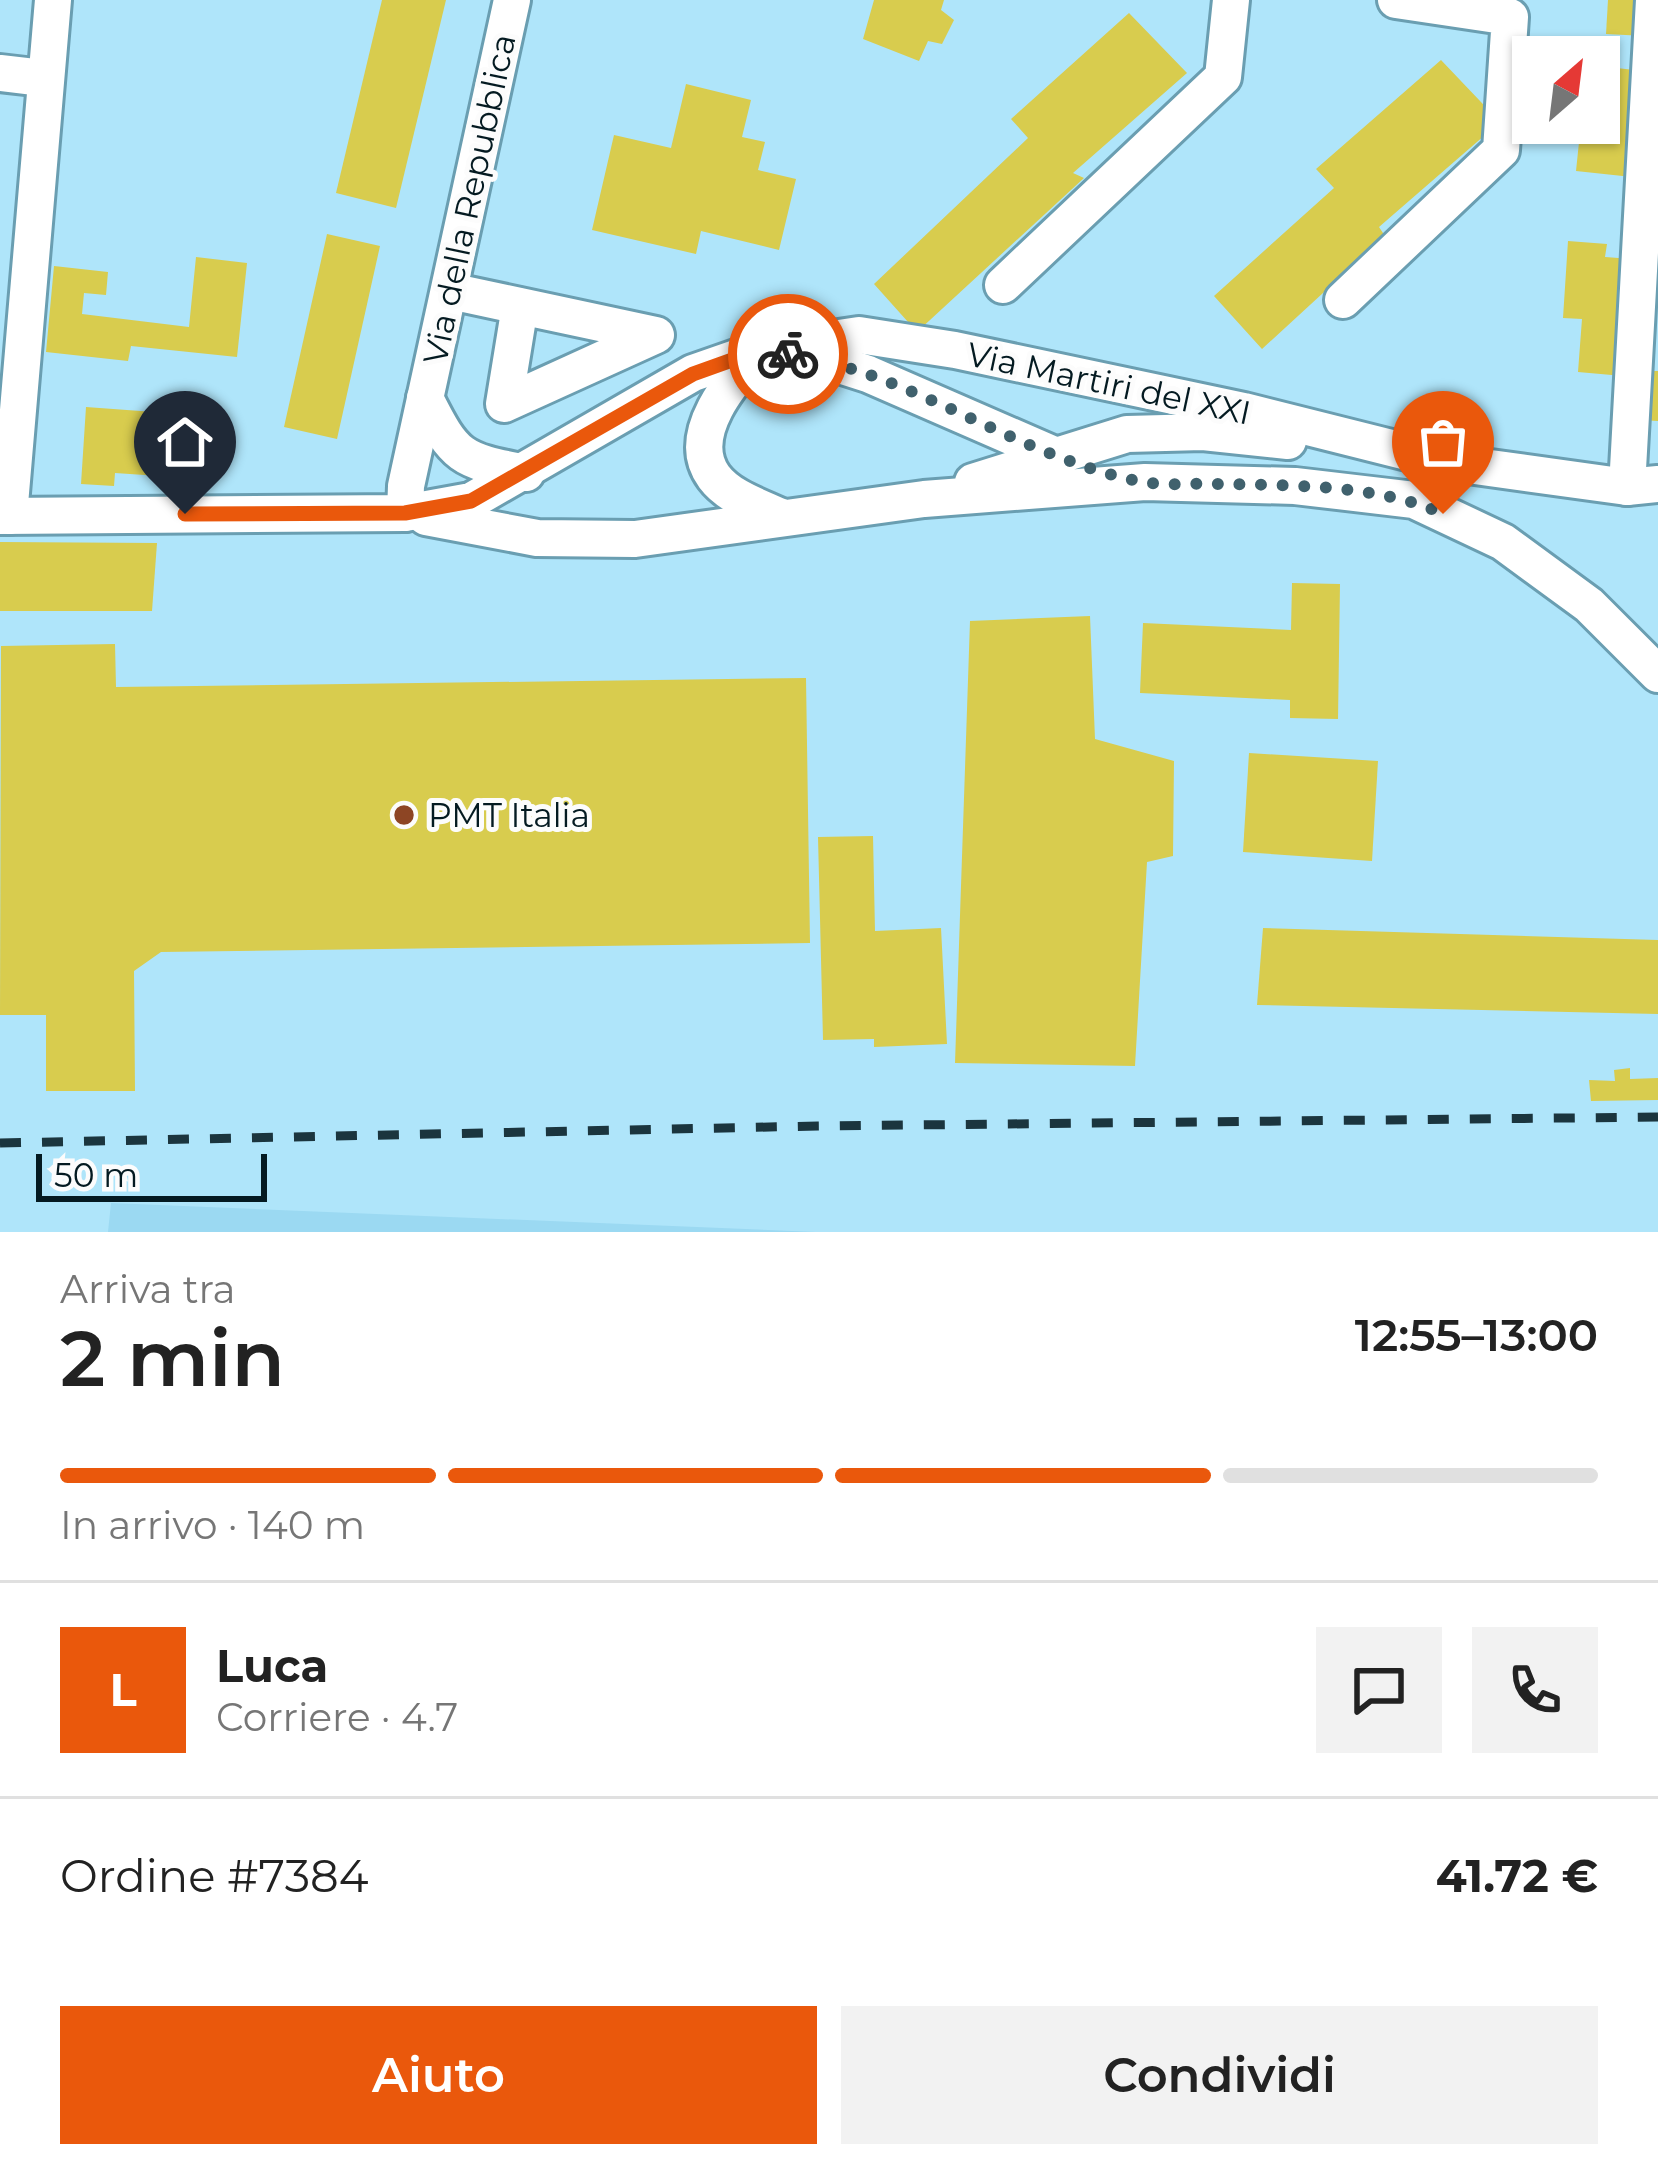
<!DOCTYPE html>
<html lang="it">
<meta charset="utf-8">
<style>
body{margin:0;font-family:Montserrat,sans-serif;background:#f2f2f2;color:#222;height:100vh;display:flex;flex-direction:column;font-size:45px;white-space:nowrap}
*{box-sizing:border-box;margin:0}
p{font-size:39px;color:#767676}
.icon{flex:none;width:66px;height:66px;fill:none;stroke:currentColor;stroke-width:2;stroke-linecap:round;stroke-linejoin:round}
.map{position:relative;height:1232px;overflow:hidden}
.details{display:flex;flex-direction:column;background:#fff;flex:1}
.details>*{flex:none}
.needle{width:78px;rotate:28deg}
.controls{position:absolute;left:1512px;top:36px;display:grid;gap:24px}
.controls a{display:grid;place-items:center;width:108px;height:108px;border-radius:0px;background:#fff;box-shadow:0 3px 9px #0004;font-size:60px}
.scale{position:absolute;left:36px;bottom:30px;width:231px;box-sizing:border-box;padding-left:12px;border:6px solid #041a21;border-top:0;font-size:33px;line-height:42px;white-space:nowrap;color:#041a21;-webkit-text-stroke:9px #fcfcfc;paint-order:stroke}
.pin{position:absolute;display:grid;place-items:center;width:102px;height:102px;color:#fff;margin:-123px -51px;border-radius:50% 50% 50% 0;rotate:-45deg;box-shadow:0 0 12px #0007}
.pin .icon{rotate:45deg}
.courier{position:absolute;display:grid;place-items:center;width:120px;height:120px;margin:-60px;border:9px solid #ea580c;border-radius:50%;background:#fff;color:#222;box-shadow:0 3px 15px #0007}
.overview em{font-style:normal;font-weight:600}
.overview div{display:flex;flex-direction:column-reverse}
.overview{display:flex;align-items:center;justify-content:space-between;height:204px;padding:0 60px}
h1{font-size:78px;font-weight:600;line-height:90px}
.bar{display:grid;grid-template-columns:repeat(4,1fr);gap:18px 12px;align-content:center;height:144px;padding:0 60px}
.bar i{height:15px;border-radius:9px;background:#e0e0e0}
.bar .current{background:#ea580c}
.bar p{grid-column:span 4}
.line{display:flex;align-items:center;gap:30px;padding:0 60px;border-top:3px solid #e0e0e0}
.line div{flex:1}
.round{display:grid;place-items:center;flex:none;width:126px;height:126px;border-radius:0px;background:#f2f2f2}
.action{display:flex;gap:24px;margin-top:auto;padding:24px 60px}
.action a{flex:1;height:138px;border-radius:0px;background:#ea580c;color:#fff;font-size:48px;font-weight:600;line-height:138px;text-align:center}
.action a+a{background:#f2f2f2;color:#222}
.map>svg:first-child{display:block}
</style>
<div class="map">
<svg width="1658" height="1232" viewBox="0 0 1658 1232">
<rect width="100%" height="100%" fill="#afe5fa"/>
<path fill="#9bd9f2" d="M111,1203L816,1232H108Z"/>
<g fill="#d8cc4e">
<path d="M382,0H446L396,208L336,193Z"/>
<path d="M874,0H944L941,10L954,20L942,44L928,41L919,61L863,39Z"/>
<path d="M1608,0H1648L1645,36L1606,34Z"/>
<path d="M1129,13L1187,73L1073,173L1084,178L917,332L874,284L1028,138L1011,119Z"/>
<path d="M1441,60L1500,122L1379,227L1385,236L1262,349L1214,296L1334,188L1316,169Z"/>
<path d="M1599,66L1643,71L1632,177L1576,171L1581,123H1599Z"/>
<path d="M686,84L751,100L742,137L765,142L758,170L796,179L779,250L701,231L696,254L592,230L614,135L671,148Z"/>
<path d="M327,234L380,246L337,439L284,427Z"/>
<path d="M1568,241L1607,244L1605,257L1632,259L1623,376L1578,372L1582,319L1563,318Z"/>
<path d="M196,257L247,263L237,357L131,346L128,361L46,352L54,266L108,272L106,295L84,293L82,314L189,327Z"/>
<path d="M1640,371H1658V421L1639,420Z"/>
<path d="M86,407L222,417L218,480L115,473L114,486L81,484Z"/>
<path d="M0,542L157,543L152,611H0Z"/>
<path d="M1292,583L1340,584L1338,719L1290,718V700L1140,693L1143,623L1291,630Z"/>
<path d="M1090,616L1095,739L1174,761L1173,856L1147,862L1135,1066L955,1063L970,621Z"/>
<path d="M115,644L116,687L806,678L810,943L161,952L134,971L135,1091H46V1015H0L1,646Z"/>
<path d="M1249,753L1378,761L1372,861L1243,852Z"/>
<path d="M873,836L875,931L941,928L947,1044L874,1047V1039L823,1040L818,837Z"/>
<path d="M1263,928L1658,940V1014L1257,1005Z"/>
<path d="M1630,1068V1079L1658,1078V1100L1591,1101L1589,1080L1615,1081L1614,1070Z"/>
</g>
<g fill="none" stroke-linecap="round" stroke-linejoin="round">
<defs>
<g id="minor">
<path d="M0,73L43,78"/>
<path d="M1003,285L1223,77L1231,0"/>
<path d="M450,291L656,335L504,404L520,306"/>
<path d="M1343,300L1501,150L1510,17L1396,0"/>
<path d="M425,398C455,458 460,460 526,473"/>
<path d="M1432,460L1627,487L1658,484"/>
<path d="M973,482L1127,434L1203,432L1288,441"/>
<path d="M1627,487L1654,0"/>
<path d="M405,513L406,486L512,0"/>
<path d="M0,516L405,513L471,501L693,373L759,350L859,335L955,350L1244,411L1455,464"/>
<path d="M9,516L53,0"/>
<path d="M779,516C757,506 729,497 714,477C683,435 733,379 759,350L818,358L868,374L1061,458"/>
<path d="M426,517L537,538L635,539L924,499L1145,482L1295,486L1414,500L1503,542L1589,605L1658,674"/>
</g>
</defs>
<use href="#minor" stroke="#6a9eb1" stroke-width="42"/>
<use href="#minor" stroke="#fff" stroke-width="36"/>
<path stroke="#1b353e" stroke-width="9" stroke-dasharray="21 21" stroke-linecap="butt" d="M0,1143L818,1126L1658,1117"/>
</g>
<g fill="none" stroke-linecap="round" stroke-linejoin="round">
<path stroke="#40616d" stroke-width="12" stroke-dasharray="0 21.6" d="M788,354C913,372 1018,458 1143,482C1166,486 1193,483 1216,484C1287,485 1379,484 1443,514"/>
<path stroke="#ea580c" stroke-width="15" d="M185,514L405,513L471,501L693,374L760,350L788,354"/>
</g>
<circle fill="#8d4524" stroke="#fcfcfc" stroke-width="4.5" cx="404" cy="815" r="12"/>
<g text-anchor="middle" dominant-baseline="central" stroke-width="10" stroke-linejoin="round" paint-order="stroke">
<g font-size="33" fill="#041a21" stroke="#fcfcfc">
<text transform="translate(469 199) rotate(-78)">Via della Repubblica</text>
<text transform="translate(1109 383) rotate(12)">Via Martiri del XXI</text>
</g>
<g font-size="33" fill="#041a21" stroke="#fcfcfc" text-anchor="start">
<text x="428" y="815">PMT Italia</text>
</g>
</g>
</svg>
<div class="controls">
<a><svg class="needle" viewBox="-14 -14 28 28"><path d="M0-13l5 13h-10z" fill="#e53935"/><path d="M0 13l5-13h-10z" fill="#767676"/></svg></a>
</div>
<div class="scale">50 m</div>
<div class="pin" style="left:1443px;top:514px;background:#ea580c"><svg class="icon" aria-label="bag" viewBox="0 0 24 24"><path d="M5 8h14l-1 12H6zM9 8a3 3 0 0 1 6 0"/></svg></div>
<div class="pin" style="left:185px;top:514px;background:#1f2937"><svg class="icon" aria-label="home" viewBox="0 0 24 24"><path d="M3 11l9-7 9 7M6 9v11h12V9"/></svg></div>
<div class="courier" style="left:788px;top:354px"><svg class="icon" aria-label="bike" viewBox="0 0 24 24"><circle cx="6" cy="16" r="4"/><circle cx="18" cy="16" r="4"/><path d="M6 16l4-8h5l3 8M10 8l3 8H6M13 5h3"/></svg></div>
</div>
<section class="details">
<div class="overview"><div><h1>2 min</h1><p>Arriva tra</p></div><em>12:55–13:00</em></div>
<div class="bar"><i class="current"></i><i class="current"></i><i class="current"></i><i></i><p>In arrivo · 140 m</p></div>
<div class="line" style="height:216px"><b class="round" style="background:#ea580c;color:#fff">L</b><div><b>Luca</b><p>Corriere · 4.7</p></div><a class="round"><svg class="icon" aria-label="chat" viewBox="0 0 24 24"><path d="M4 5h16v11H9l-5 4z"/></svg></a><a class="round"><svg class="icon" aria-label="phone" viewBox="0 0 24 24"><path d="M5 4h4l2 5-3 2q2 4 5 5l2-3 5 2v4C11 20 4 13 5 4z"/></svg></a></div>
<div class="line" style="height:156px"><div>Ordine #7384</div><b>41.72 €</b></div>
<div class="action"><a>Aiuto</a><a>Condividi</a></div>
</section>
